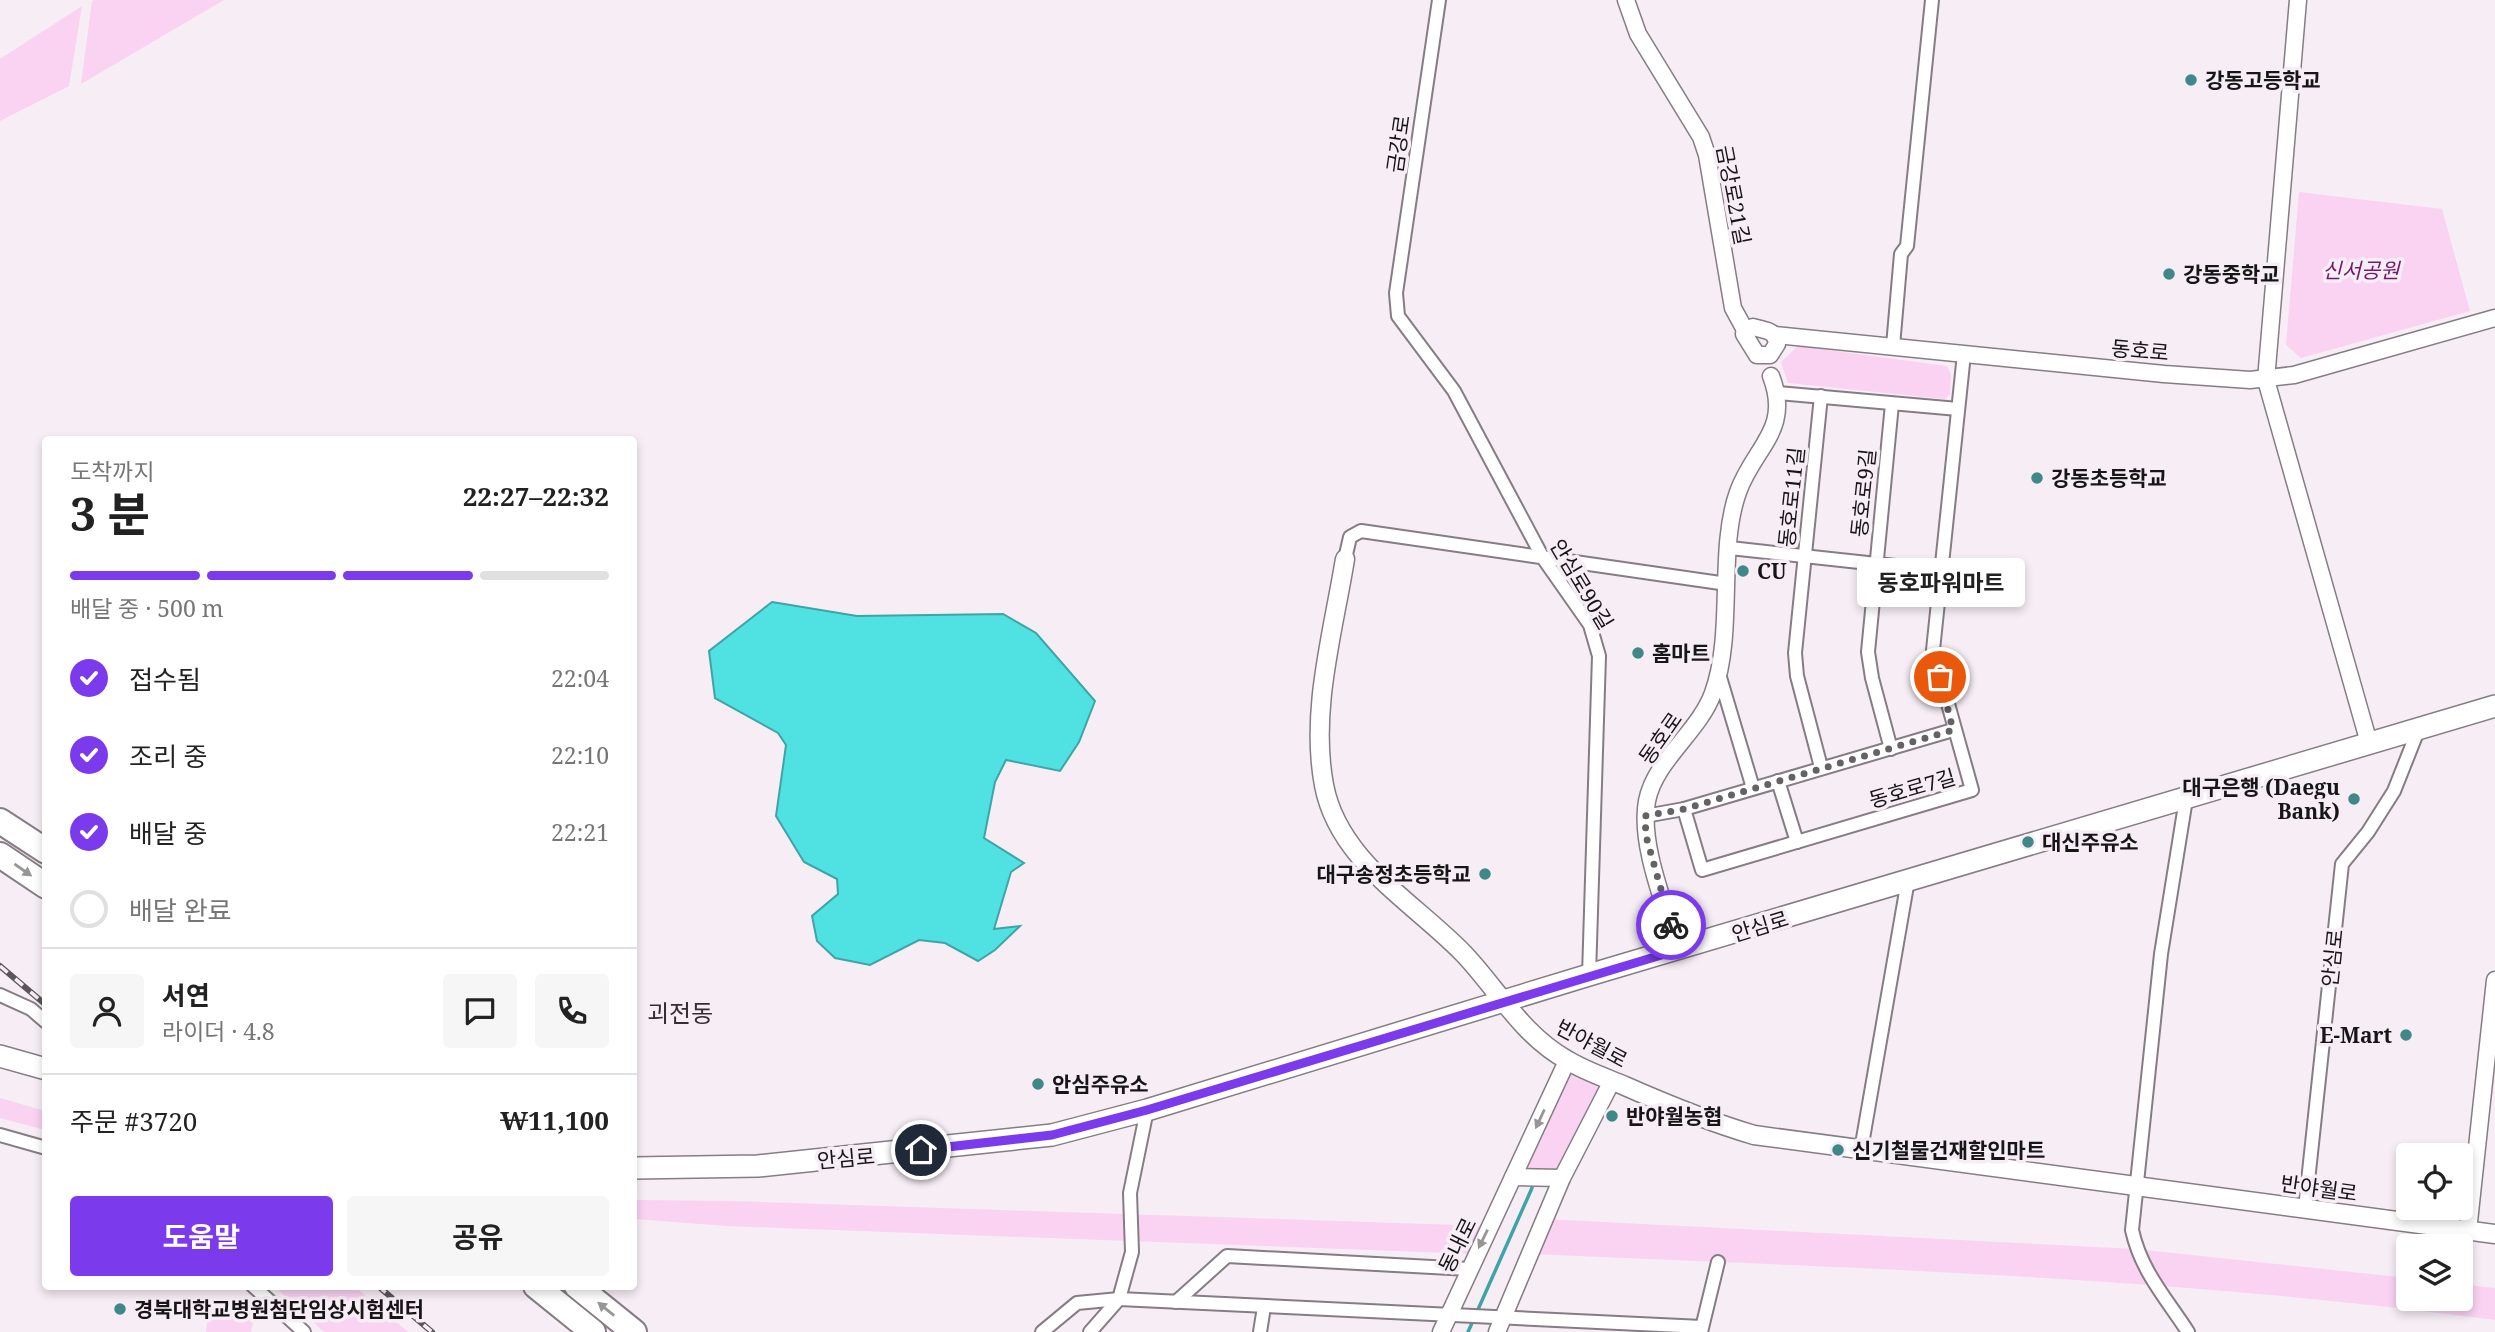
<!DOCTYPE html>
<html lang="ko">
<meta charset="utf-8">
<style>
body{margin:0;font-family:"Noto Serif","Noto Sans KR",serif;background:#f6f6f6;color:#222;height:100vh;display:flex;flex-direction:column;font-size:26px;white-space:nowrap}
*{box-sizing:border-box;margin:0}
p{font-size:23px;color:#767676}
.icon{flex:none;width:38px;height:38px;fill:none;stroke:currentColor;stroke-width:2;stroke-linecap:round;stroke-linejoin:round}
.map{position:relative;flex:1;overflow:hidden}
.drawer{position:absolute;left:42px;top:436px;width:595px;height:854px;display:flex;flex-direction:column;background:#fff;border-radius:7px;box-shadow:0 4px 10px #0003}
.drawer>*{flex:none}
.controls{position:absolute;left:2396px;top:1143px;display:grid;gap:14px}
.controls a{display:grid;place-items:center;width:77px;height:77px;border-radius:7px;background:#fff;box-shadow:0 4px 10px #0003;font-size:35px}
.pin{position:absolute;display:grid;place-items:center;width:60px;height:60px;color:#fff;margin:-30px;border:4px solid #fff;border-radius:50%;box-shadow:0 2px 7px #0007}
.courier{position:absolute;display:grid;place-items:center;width:70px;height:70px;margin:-35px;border:5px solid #7c3aed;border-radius:50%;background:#fff;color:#222;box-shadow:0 2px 9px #0007}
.bubble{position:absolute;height:49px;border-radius:7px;background:#fff;box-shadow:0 4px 10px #0003;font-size:23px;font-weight:700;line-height:49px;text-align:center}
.summary em{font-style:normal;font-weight:700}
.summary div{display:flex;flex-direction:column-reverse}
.summary{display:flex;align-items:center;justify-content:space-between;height:119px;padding:0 28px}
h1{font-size:46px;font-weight:700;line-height:52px}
.bar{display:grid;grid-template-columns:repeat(4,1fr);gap:10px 7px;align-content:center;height:84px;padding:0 28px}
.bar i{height:9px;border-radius:5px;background:#e0e0e0}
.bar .active{background:#7c3aed}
.bar p{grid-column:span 4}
.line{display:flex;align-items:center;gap:18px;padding:0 28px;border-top:2px solid #e0e0e0}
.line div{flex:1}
.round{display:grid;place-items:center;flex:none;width:74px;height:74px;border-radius:7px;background:#f6f6f6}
ol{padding:0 28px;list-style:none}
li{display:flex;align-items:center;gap:21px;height:77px}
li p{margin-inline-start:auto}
li .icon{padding:7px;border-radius:50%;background:#7c3aed;color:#fff;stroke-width:4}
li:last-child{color:#767676}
li i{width:38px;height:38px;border:4px solid #e0e0e0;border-radius:50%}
.cta{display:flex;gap:14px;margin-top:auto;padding:14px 28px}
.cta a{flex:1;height:80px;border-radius:7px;background:#7c3aed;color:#fff;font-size:28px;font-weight:700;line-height:80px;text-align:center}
.cta a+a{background:#f6f6f6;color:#222}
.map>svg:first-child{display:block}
</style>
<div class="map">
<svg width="2495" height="1332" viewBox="0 0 2495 1332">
<rect width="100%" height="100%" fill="#f7eef5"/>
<g fill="#fad2f2">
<path d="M95,0H224L81,84L92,1Z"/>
<path d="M82,6L69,86L0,121V59Z"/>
<path d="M2299,192L2442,209L2470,311L2301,358L2286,345Z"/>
<path d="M1798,346L1947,366L1951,374L1950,394L1945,399L1788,383L1781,362Z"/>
<path d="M1567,1061L1612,1081L1562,1178L1513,1177Z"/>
<path d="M0,1098L45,1111V1130L0,1118Z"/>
<path d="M634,1200L732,1201L1489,1226L1476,1254L727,1226L634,1219Z"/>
<path d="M1544,1219L2136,1249L2408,1278V1298H2460L2461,1284L2495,1288V1320C2174,1277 1853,1268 1530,1254Z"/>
<path d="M274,1286H354L408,1332H324Z"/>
<path d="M210,1301L255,1314L251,1332H206Z"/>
</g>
<path fill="#50e2e3" stroke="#3fa4a6" stroke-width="2" d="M772,602L857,616L1003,614L1036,633L1095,701L1079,742L1060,771L1006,760L995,782L984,838L1024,863L1011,872L994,929L1020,926L995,950L978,961L945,943L919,940L870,965L835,958L817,941L812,916L838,894L837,879L804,862L776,816L786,745L778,733L715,698L709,651Z"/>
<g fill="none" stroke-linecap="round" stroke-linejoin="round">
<path stroke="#3fa4a6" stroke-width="3.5" d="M1468,1332L1532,1188"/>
<defs>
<g id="minor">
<path d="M1439,0L1396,293L1398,316L1454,391L1543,558L1590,625L1599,656L1589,975"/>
<path d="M1893,346L1901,254L1907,246L1932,0"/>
<path d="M1778,393L1958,409"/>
<path d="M1730,548L1942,571"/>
<path d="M1345,559L1350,537L1361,531L1727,584"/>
<path d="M1719,674L1753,788"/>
<path d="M1891,749L1872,678L1868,652L1892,404"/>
<path d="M1821,767L1797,676L1795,653L1821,396"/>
<path d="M1778,781L1797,842"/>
<path d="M2186,799L2161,954L2132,1230C2141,1271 2166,1298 2188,1332"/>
<path d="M1684,809L1702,870L1972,790L1933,650L1964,354"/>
<path d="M1645,816L1684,809L1953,730"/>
<path d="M0,995L31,1009L46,1022"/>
<path d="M1147,1110L1130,1193L1132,1252L1119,1299L1702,1327"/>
<path d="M0,1135L46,1148"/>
<path d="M1861,1150L1908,880"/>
<path d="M2305,1209L2342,864L2368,832L2394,791L2419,728"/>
<path d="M253,1286L304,1332"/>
<path d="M1176,1302L1227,1256L1469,1269"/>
<path d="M1042,1332L1077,1303L1119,1299"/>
<path d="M1090,1332L1119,1299"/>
<path d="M1260,1332L1264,1307"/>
<path d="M1701,1332L1718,1262"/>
</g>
<g id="tertiary">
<path d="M1626,0L1638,34L1701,137L1707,155L1733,308L1745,330"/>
<path d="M2298,0L2266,380L2369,743"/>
<path d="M1753,327C1765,331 1775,329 1777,344L1770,355H1757L1744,334L1745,330Z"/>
<path d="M1775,335L2164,374L2250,380L2294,375L2495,318"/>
<path d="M1678,950C1666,907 1639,845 1647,801C1655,760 1699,732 1713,693C1735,632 1717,551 1738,492C1754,447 1792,430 1771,376"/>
<path d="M1513,1177L1562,1178"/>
<path d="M2468,1231L2495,980"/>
<path d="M1441,1332L1567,1061"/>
<path d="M1497,1332L1562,1178L1612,1081"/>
</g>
<path id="secondary" d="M1345,559C1333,633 1310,711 1324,785C1338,861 1415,903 1464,954C1498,990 1522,1035 1567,1060C1585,1071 1606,1078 1625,1086C1668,1105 1710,1122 1754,1135L2495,1234"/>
<g id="primary">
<path d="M0,1056L46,1069"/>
<path d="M634,1168L758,1166L1052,1135L1147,1110L1589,975L2495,706"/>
</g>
<g id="motorway">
<path d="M0,821L46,851"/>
<path d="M0,855L46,886"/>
<path d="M536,1286L593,1332"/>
<path d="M577,1286L634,1332"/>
</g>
</defs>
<use href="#minor" stroke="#857d83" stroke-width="16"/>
<use href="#tertiary" stroke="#857d83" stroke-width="19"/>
<use href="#secondary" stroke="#857d83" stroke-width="21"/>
<use href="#primary" stroke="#857d83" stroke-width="24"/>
<use href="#motorway" stroke="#857d83" stroke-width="28"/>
<use href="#minor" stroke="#fff" stroke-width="12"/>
<use href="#tertiary" stroke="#fff" stroke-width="16"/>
<use href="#secondary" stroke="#fff" stroke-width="18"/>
<use href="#primary" stroke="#fff" stroke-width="21"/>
<use href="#motorway" stroke="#fff" stroke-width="24"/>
<defs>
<g id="rail">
<path d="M0,966L46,1005"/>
<path d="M378,1286L432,1332"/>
</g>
</defs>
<use href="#rail" stroke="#5a5659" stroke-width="6"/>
<use href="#rail" stroke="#f7eef5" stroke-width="3.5" stroke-dasharray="10" stroke-linecap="butt"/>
</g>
<defs><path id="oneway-solid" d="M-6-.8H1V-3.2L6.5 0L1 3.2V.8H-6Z" transform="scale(1.75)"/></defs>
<g fill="#979697">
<use href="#oneway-solid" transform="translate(23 870) rotate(35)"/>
<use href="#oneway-solid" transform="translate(1540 1119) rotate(115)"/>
<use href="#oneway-solid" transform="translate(1483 1239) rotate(116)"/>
<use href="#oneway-solid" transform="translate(606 1309) rotate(-141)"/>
</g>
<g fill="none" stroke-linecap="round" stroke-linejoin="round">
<path stroke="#666165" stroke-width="7" stroke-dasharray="0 12.6" d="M1671,925L1646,836L1645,816L1684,809L1953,730L1940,677"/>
<path stroke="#7c3aed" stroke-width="9" d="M921,1150L1052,1135L1147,1110L1678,950L1671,925"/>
</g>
<g fill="#408888" stroke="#f7eef5" stroke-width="2.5">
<circle cx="2191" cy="80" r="7"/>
<circle cx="2169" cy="274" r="7"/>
<circle cx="2037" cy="478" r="7"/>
<circle cx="1743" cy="571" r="7"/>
<circle cx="1638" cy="653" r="7"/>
<circle cx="2354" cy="799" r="7"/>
<circle cx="2028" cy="842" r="7"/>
<circle cx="1485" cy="874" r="7"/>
<circle cx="2406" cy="1035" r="7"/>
<circle cx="1038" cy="1084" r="7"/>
<circle cx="1612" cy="1116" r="7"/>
<circle cx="1838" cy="1150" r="7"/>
<circle cx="120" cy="1309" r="7"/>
</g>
<g text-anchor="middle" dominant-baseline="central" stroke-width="7" stroke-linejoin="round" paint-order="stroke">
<g font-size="21" font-weight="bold" fill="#181517" stroke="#f7eef5" text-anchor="start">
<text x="2205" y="80">강동고등학교</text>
<text x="2183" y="274">강동중학교</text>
<text x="2051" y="478">강동초등학교</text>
<text x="1757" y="571">CU</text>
<text x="1652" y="653">홈마트</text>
<text x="2340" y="787" text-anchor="end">대구은행 (Daegu<tspan x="2340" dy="24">Bank)</tspan></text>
<text x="2042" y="842">대신주유소</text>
<text x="1471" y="874" text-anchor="end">대구송정초등학교</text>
<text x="2392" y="1035" text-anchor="end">E-Mart</text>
<text x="1052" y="1084">안심주유소</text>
<text x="1626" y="1116">반야월농협</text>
<text x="1852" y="1150">신기철물건재할인마트</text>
<text x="134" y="1309">경북대학교병원첨단임상시험센터</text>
</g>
<g font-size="21" fill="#181517" stroke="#f7eef5">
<text transform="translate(1398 144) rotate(-82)">금강로</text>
<text transform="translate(1734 195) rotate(79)">금강로21길</text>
<text transform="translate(2140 350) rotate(5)">동호로</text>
<text transform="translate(1863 493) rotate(-84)">동호로9길</text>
<text transform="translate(1791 497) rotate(-84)">동호로11길</text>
<text transform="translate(1582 584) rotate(59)">안심로90길</text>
<text transform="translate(1660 738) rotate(-55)">동호로</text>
<text transform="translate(1912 788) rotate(-16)">동호로7길</text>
<text transform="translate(1760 926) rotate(-17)">안심로</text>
<text transform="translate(2332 958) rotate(-84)">안심로</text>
<text transform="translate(1592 1043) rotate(28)">반야월로</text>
<text transform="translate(846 1158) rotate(-5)">안심로</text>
<text transform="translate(2319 1188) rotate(8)">반야월로</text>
<text transform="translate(1457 1245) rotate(-64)">동내로</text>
</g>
<g font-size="21" font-style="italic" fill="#731a6a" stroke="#f7eef5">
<text x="2361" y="270">신서공원</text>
</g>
<g font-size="24" fill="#342e33" stroke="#f7eef5">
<text x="680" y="1012">괴전동</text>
</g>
</g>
</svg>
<div class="controls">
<a><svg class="icon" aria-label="locate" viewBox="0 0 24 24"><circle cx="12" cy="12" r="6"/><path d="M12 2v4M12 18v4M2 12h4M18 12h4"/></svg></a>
<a><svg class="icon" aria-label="layers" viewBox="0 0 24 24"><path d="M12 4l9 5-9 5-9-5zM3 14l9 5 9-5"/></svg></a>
</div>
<div class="pin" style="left:1940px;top:677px;background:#ea580c"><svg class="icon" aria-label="bag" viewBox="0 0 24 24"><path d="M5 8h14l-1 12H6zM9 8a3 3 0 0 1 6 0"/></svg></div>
<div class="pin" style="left:921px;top:1150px;background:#1f2937"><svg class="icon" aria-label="home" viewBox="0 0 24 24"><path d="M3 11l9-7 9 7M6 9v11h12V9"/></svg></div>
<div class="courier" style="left:1671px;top:925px"><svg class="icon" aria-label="bike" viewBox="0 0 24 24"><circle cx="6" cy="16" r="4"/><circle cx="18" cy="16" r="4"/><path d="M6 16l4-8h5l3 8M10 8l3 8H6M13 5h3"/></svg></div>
<div class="bubble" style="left:1857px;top:558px;width:168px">동호파워마트</div>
<section class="drawer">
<div class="summary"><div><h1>3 분</h1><p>도착까지</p></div><em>22:27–22:32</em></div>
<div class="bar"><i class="active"></i><i class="active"></i><i class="active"></i><i></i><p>배달 중 · 500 m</p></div>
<ol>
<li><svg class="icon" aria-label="check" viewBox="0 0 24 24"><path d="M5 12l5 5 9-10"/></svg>접수됨<p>22:04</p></li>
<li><svg class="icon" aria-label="check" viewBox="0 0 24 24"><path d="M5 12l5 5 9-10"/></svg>조리 중<p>22:10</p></li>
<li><svg class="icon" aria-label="check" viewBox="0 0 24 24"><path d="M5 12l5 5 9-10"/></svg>배달 중<p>22:21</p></li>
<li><i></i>배달 완료</li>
</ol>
<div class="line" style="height:126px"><a class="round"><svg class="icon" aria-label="person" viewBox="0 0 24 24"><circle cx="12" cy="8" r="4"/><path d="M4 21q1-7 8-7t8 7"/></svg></a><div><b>서연</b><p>라이더 · 4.8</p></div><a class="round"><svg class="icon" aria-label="chat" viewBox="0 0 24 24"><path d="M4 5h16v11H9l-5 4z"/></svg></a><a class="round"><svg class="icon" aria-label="phone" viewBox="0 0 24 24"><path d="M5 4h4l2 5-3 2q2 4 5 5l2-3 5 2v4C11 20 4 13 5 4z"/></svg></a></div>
<div class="line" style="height:91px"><div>주문 #3720</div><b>₩11,100</b></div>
<div class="cta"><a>도움말</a><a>공유</a></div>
</section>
</div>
